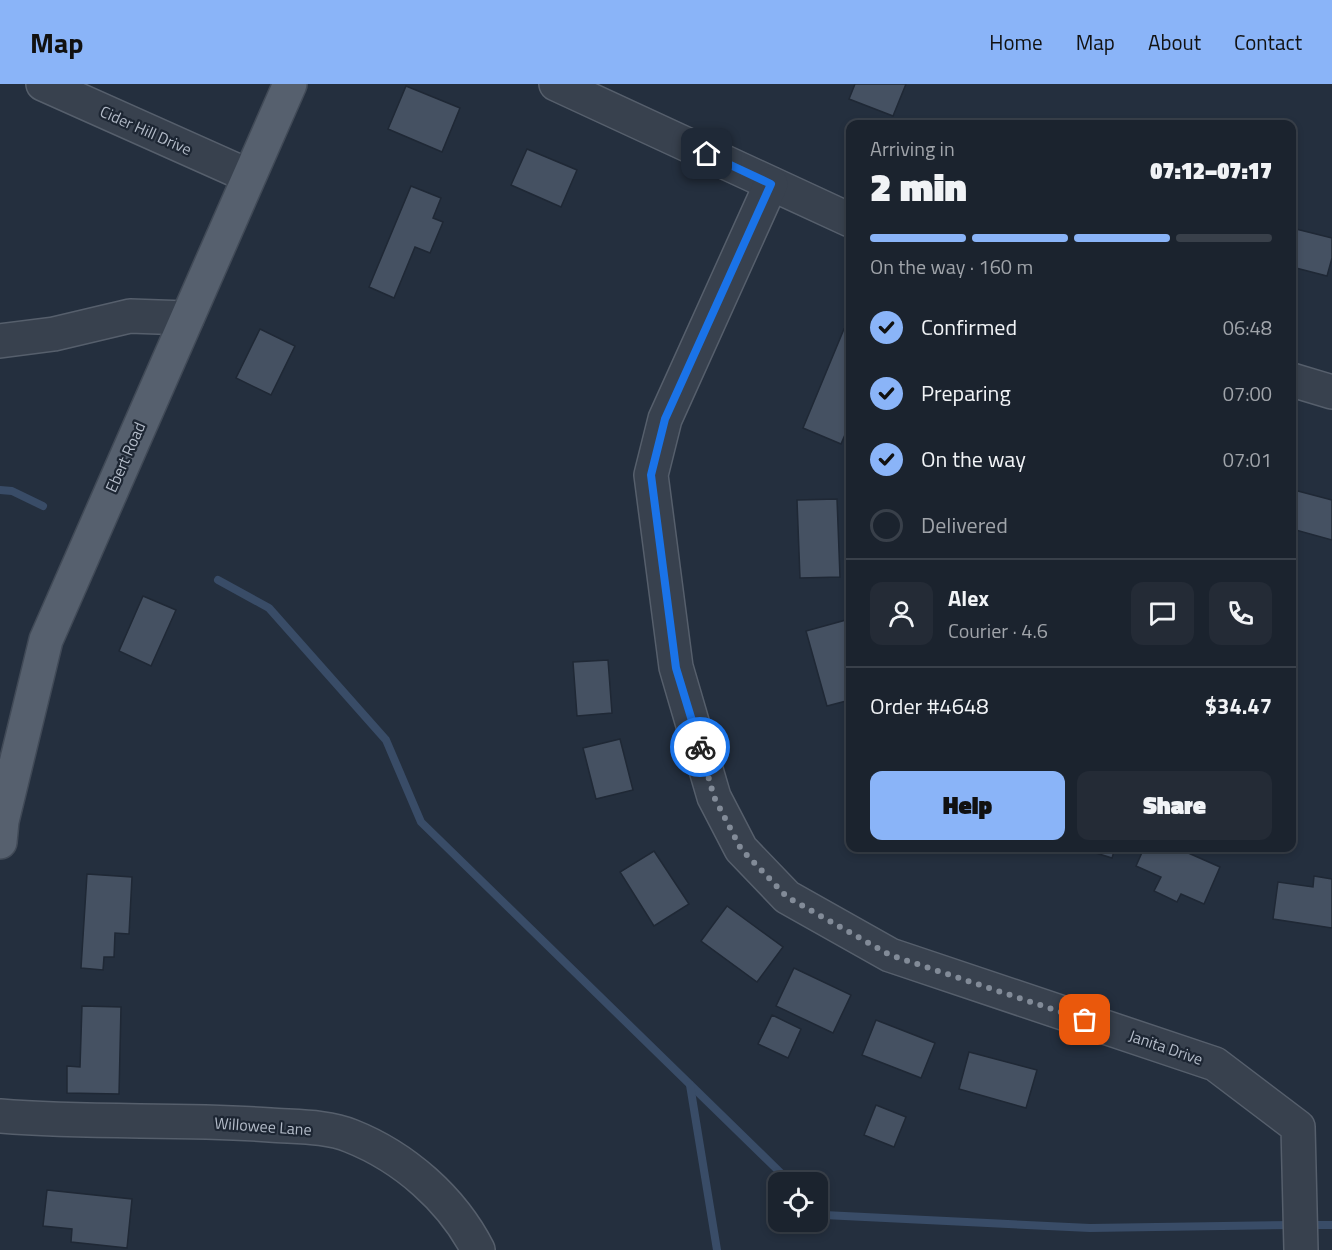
<!DOCTYPE html>
<meta charset="utf-8">
<style>
body{margin:0;font-family:"Titillium Web",sans-serif;background:#242b36;color:#f1f3f6;height:100vh;display:flex;flex-direction:column;font-size:22px;white-space:nowrap}
*{box-sizing:border-box;margin:0}
p{font-size:20px;color:#a0a4aa}
.icon{flex:none;width:33px;height:33px;fill:none;stroke:currentColor;stroke-width:2;stroke-linecap:round;stroke-linejoin:round}
.map{position:relative;flex:1;overflow:hidden}
.details{position:absolute;left:846px;top:36px;width:450px;height:732px;display:flex;flex-direction:column;background:#1b232e;border-radius:12px;box-shadow:0 3px 9px #0003,0 0 0 2px #39404a}
.details>*{flex:none}
.controls{position:absolute;left:768px;top:1088px;display:grid;gap:12px}
.controls a{display:grid;place-items:center;width:60px;height:60px;border-radius:12px;background:#1b232e;box-shadow:0 3px 9px #0003,0 0 0 2px #39404a;font-size:30px}
.pin{position:absolute;display:grid;place-items:center;width:51px;height:51px;color:#fff;margin:-26px;border-radius:12px;box-shadow:0 3px 9px #0006}
.courier{position:absolute;display:grid;place-items:center;width:60px;height:60px;margin:-30px;border:4px solid #1a73e8;border-radius:50%;background:#fff;color:#222;box-shadow:0 2px 8px #0007}
.summary em{font-style:normal;font-weight:800}
.summary div{display:flex;flex-direction:column-reverse}
.summary{display:flex;align-items:center;justify-content:space-between;height:102px;padding:0 24px}
h1{font-size:39px;font-weight:800;line-height:45px}
.bar{display:grid;grid-template-columns:repeat(4,1fr);gap:9px 6px;align-content:center;height:72px;padding:0 24px}
.bar i{height:8px;border-radius:4px;background:#39404a}
.bar .selected{background:#8ab4f8}
.bar p{grid-column:span 4}
.line{display:flex;align-items:center;gap:15px;padding:0 24px;border-top:2px solid #39404a}
.line div{flex:1}
.round{display:grid;place-items:center;flex:none;width:63px;height:63px;border-radius:12px;background:#242b36}
ol{padding:0 24px;list-style:none}
li{display:flex;align-items:center;gap:18px;height:66px}
li p{margin-inline-start:auto}
li .icon{padding:6px;border-radius:50%;background:#8ab4f8;color:#111;stroke-width:4}
li:last-child{color:#a0a4aa}
li i{width:33px;height:33px;border:3px solid #39404a;border-radius:50%}
.button{display:flex;gap:12px;margin-top:auto;padding:12px 24px}
.button a{flex:1;height:69px;border-radius:12px;background:#8ab4f8;color:#111;font-size:24px;font-weight:800;line-height:69px;text-align:center}
.button a+a{background:#242b36;color:#f1f3f6}
header{display:flex;align-items:center;gap:36px;box-sizing:border-box;height:84px;padding:0 30px;background:#8ab4f8;color:#111}
header strong{font-size:28px}
nav{display:flex;gap:33px;margin-inline-start:auto;font-size:21px}
.map>svg:first-child{display:block}
</style>
<header>
<strong>Map</strong>
<nav><a>Home</a><a>Map</a><a>About</a><a>Contact</a></nav>
</header>
<div class="map">
<svg width="1332" height="1166" viewBox="0 0 1332 1166">
<rect width="100%" height="100%" fill="#242f3e"/>
<g fill="none" stroke-linecap="round" stroke-linejoin="round">
<g stroke="#394c67" stroke-width="8">
<path d="M0,406L12,407L43,422"/>
<path d="M218,496L269,524L386,656L421,738L790,1098"/>
<path d="M690,1001L717,1166"/>
<path d="M818,1125L824,1131L1090,1144L1293,1141"/>
<path d="M1305,1141H1332"/>
</g>
</g>
<g fill="#455162" stroke="#1f2835" stroke-width="1.5">
<path d="M855,0H906L893,32L849,15Z"/>
<path d="M406,2L460,24L442,68L388,45Z"/>
<path d="M527,65L577,86L561,123L511,101Z"/>
<path d="M411,102L441,114L433,134L443,138L430,169L415,163L394,214L369,203Z"/>
<path d="M1292,144L1332,154V174L1327,192L1292,183Z"/>
<path d="M260,245L295,262L271,311L236,294Z"/>
<path d="M844,245L850,248V339L841,360L803,344Z"/>
<path d="M1294,406L1332,416V456L1292,445V416Z"/>
<path d="M837,415L840,493L800,494L797,416Z"/>
<path d="M143,512L176,526L151,582L119,567Z"/>
<path d="M846,536L850,551V616L827,622L806,547Z"/>
<path d="M608,576L612,629L577,632L573,578Z"/>
<path d="M620,655L633,706L596,715L583,664Z"/>
<path d="M1080,764H1115L1112,774Z"/>
<path d="M1144,764H1177L1220,783L1204,820L1181,810L1177,818L1154,807L1161,793L1136,782Z"/>
<path d="M654,767L689,820L654,842L620,788Z"/>
<path d="M87,790L132,793L129,850L115,849L114,873H104L103,886L81,884Z"/>
<path d="M1314,792L1332,795V844L1273,835L1278,798L1313,803Z"/>
<path d="M727,822L783,863L757,898L701,857Z"/>
<path d="M794,884L851,911L833,949L776,922Z"/>
<path d="M82,922L121,923L119,1010L67,1009V982L80,983Z"/>
<path d="M772,931L801,945L788,974L758,960Z"/>
<path d="M876,936L935,959L921,994L862,971Z"/>
<path d="M969,968L1037,986L1026,1024L959,1005Z"/>
<path d="M876,1021L906,1033L894,1063L864,1051Z"/>
<path d="M47,1106L132,1115L127,1164L71,1158L72,1145L43,1142Z"/>
</g>
<g fill="none" stroke-linecap="round" stroke-linejoin="round">
<defs>
<g id="minor">
<path d="M43,0L249,92"/>
<path d="M556,0L850,136"/>
<path d="M771,100L665,335L651,391L676,583L714,713L741,765L787,813L890,871L1215,980L1298,1043L1301,1166"/>
<path d="M0,257L54,250L130,232L187,234"/>
<path d="M1292,296L1332,308"/>
<path d="M0,1032C90,1040 180,1034 270,1041C296,1043 327,1042 351,1052C404,1073 452,1115 478,1166"/>
</g>
<path id="major" d="M0,758L2,737L46,556L290,0"/>
</defs>
<use href="#minor" stroke="#565f6c" stroke-width="36"/>
<use href="#major" stroke="#414a57" stroke-width="36"/>
<use href="#minor" stroke="#38414e" stroke-width="33"/>
<use href="#major" stroke="#56606e" stroke-width="33"/>
</g>
<g fill="none" stroke-linecap="round" stroke-linejoin="round">
<path stroke="#828b98" stroke-width="6" stroke-dasharray="0 10.8" d="M700,663L714,713L741,765L787,813L890,871L1085,936"/>
<path stroke="#1a73e8" stroke-width="8" d="M700,663L676,584L651,391L665,335L771,100L707,70"/>
</g>
<g text-anchor="middle" dominant-baseline="central" stroke-width="4.5" stroke-linejoin="round" paint-order="stroke">
<g font-size="16" fill="#b4bcc9" stroke="#1d2633">
<text transform="translate(146 46) rotate(24)">Cider Hill Drive</text>
<text transform="translate(125 373) rotate(-66)">Ebert Road</text>
<text transform="translate(1166 963) rotate(19)">Janita Drive</text>
<text transform="translate(263 1042) rotate(4)">Willowee Lane</text>
</g>
</g>
</svg>
<div class="controls">
<a><svg class="icon" aria-label="locate" viewBox="0 0 24 24"><circle cx="12" cy="12" r="6"/><path d="M12 2v4M12 18v4M2 12h4M18 12h4"/></svg></a>
</div>
<div class="pin" style="left:1085px;top:936px;background:#ea580c"><svg class="icon" aria-label="bag" viewBox="0 0 24 24"><path d="M5 8h14l-1 12H6zM9 8a3 3 0 0 1 6 0"/></svg></div>
<div class="pin" style="left:707px;top:70px;background:#1f2937"><svg class="icon" aria-label="home" viewBox="0 0 24 24"><path d="M3 11l9-7 9 7M6 9v11h12V9"/></svg></div>
<div class="courier" style="left:700px;top:663px"><svg class="icon" aria-label="bike" viewBox="0 0 24 24"><circle cx="6" cy="16" r="4"/><circle cx="18" cy="16" r="4"/><path d="M6 16l4-8h5l3 8M10 8l3 8H6M13 5h3"/></svg></div>
<section class="details">
<div class="summary"><div><h1>2 min</h1><p>Arriving in</p></div><em>07:12–07:17</em></div>
<div class="bar"><i class="selected"></i><i class="selected"></i><i class="selected"></i><i></i><p>On the way · 160 m</p></div>
<ol>
<li><svg class="icon" aria-label="check" viewBox="0 0 24 24"><path d="M5 12l5 5 9-10"/></svg>Confirmed<p>06:48</p></li>
<li><svg class="icon" aria-label="check" viewBox="0 0 24 24"><path d="M5 12l5 5 9-10"/></svg>Preparing<p>07:00</p></li>
<li><svg class="icon" aria-label="check" viewBox="0 0 24 24"><path d="M5 12l5 5 9-10"/></svg>On the way<p>07:01</p></li>
<li><i></i>Delivered</li>
</ol>
<div class="line" style="height:108px"><a class="round"><svg class="icon" aria-label="person" viewBox="0 0 24 24"><circle cx="12" cy="8" r="4"/><path d="M4 21q1-7 8-7t8 7"/></svg></a><div><b>Alex</b><p>Courier · 4.6</p></div><a class="round"><svg class="icon" aria-label="chat" viewBox="0 0 24 24"><path d="M4 5h16v11H9l-5 4z"/></svg></a><a class="round"><svg class="icon" aria-label="phone" viewBox="0 0 24 24"><path d="M5 4h4l2 5-3 2q2 4 5 5l2-3 5 2v4C11 20 4 13 5 4z"/></svg></a></div>
<div class="line" style="height:78px"><div>Order #4648</div><b>$34.47</b></div>
<div class="button"><a>Help</a><a>Share</a></div>
</section>
</div>
